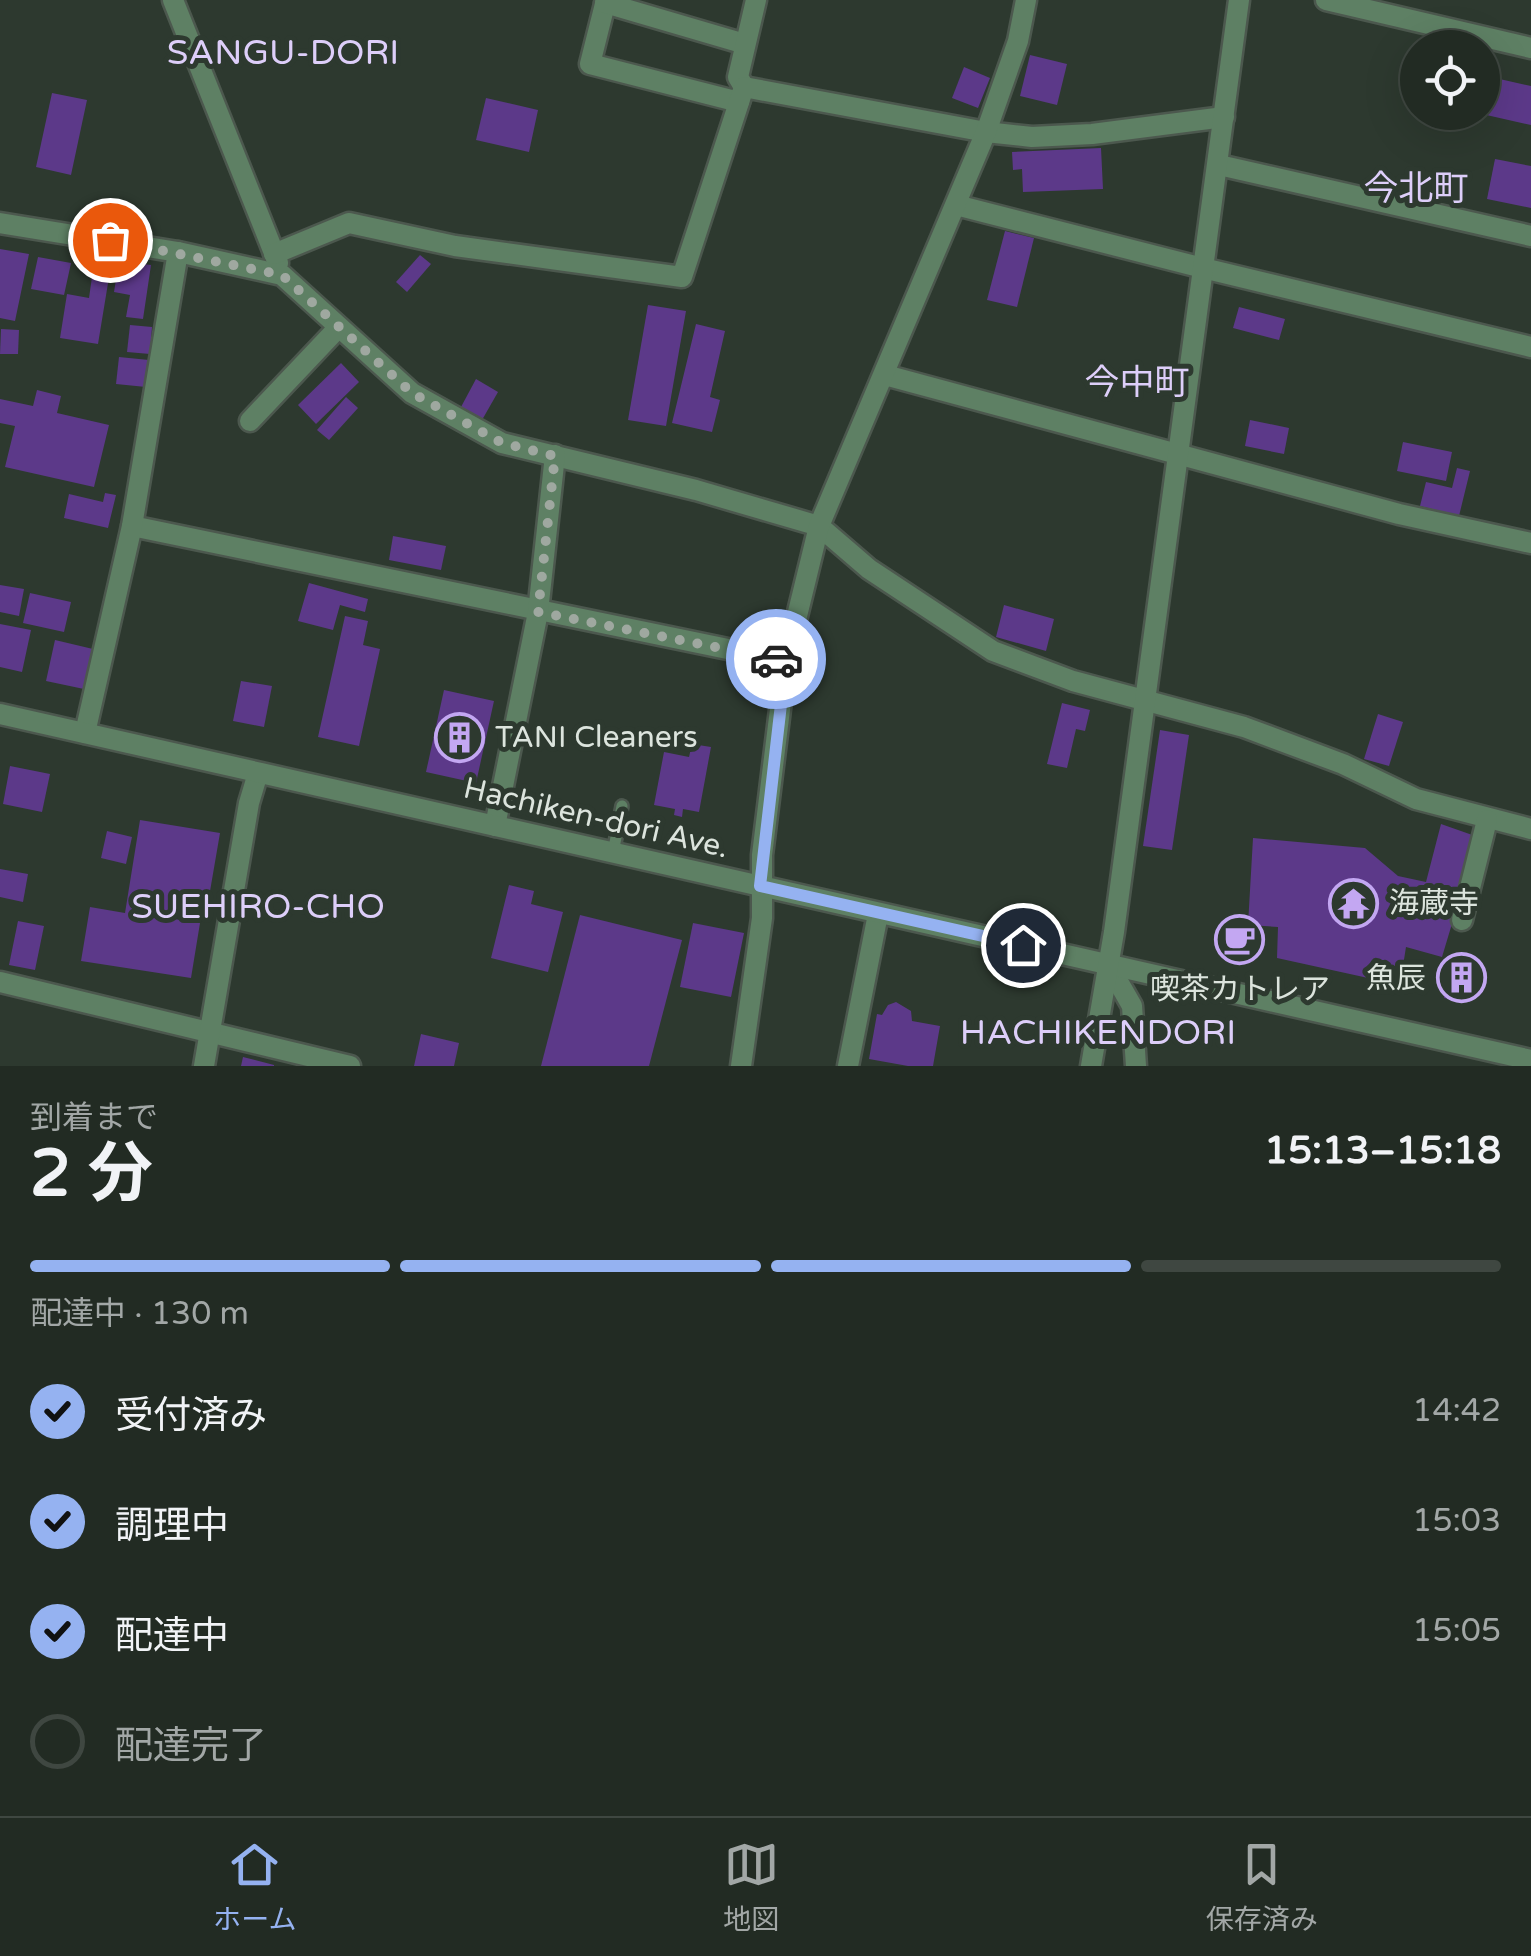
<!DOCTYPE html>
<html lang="ja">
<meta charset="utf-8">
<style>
body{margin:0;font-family:"Varela Round","Noto Sans JP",sans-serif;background:#2e3730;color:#f1f3f6;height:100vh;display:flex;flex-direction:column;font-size:38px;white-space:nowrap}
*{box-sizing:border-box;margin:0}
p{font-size:32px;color:#a2a7a6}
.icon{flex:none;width:55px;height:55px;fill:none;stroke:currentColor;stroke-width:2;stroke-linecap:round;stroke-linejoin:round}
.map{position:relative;height:1066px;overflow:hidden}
.details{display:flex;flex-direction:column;background:#222b23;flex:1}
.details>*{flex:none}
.tools{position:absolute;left:1400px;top:30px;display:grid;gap:20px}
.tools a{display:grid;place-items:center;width:100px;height:100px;border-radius:50%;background:#222b23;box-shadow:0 10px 40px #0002,0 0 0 2px #3f4741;font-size:50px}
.pin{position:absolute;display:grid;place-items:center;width:85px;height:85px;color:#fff;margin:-42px;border:5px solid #fff;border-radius:50%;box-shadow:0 2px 10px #0007}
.courier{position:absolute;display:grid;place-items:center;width:100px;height:100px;margin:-50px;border:8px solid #95b2f1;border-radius:50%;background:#fff;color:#222;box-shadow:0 2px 12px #0007}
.summary em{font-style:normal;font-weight:700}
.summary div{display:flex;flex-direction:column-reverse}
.summary{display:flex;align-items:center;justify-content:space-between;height:170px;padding:0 30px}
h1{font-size:65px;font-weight:700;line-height:75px}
.bar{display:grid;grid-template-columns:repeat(4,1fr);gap:15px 10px;align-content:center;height:120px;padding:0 30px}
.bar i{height:12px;border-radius:8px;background:#3f4741}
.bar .selected{background:#95b2f1}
.bar p{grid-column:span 4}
ol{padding:0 30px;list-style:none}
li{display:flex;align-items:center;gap:30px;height:110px}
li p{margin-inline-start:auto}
li .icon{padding:10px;border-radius:50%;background:#95b2f1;color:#111;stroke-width:4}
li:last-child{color:#a2a7a6}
li i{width:55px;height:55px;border:5px solid #3f4741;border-radius:50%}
.dock{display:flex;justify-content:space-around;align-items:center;height:140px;border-top:2px solid #3f4741;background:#222b23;font-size:28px;color:#a2a7a6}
.dock a{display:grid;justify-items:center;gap:5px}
.dock .selected{color:#95b2f1}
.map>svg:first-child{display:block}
</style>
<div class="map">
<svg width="1531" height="1066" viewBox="0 0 1531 1066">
<rect width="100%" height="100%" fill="#2d392f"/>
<g fill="#5c3989">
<path d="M1030,55L1067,64L1057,105L1020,96Z"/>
<path d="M964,67L990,78L978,108L952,98Z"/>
<path d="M1482,75L1531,86V125L1482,114Z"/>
<path d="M52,93L87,100L71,175L36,167Z"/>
<path d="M486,98L538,110L529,152L476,140Z"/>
<path d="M1101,148L1103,189L1023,192L1022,169L1013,170L1012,152Z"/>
<path d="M1495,159L1531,166V208L1487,199Z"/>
<path d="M1005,231L1034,238L1017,307L987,300Z"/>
<path d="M0,249L29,254L15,321L0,318Z"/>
<path d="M420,255L431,264L407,292L396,282Z"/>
<path d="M95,256L112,259L98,344L60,338L67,294L89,298Z"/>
<path d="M38,257L71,263L64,295L31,289Z"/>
<path d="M119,261L151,265L143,319L126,317L130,295L114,292Z"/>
<path d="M648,305L686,311L666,426L628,420Z"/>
<path d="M1239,307L1285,319L1279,340L1233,328Z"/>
<path d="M696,324L725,331L710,397L720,400L712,432L672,423Z"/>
<path d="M130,325L152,327L150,354L127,352Z"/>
<path d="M1,329L19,330L18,354H0Z"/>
<path d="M119,357L149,360L146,387L116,384Z"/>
<path d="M341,363L359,382L316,424L298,405Z"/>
<path d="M476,379L498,392L482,420L461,407Z"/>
<path d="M37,390L61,396L57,413L109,425L94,487L5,467L15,426L0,423V399L33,406Z"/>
<path d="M346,397L358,408L329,440L317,430Z"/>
<path d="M1250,420L1289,428L1284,454L1245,446Z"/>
<path d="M1403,442L1452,452L1446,481L1397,471Z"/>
<path d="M1457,468L1470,471L1459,516L1420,506L1426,482L1452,488Z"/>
<path d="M105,493L116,495L108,528L64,518L69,494L103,502Z"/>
<path d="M393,536L446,546L441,570L389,560Z"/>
<path d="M309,583L368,599L365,612L340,605L333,630L298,621Z"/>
<path d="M0,585L24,589L19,616L0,612Z"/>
<path d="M30,593L71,602L64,632L23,623Z"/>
<path d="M1004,605L1054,619L1046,651L996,637Z"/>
<path d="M345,616L368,621L363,645L380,649L359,746L318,737Z"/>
<path d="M0,624L31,630L22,672L0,667Z"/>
<path d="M55,640L93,649L84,689L46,681Z"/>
<path d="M241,681L272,686L264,727L233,721Z"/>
<path d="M444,690L494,701L476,783L426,772Z"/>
<path d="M1062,703L1090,710L1085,731L1076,729L1067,768L1047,764Z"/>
<path d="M1378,714L1403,722L1389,766L1364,759Z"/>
<path d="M1160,730L1189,735L1172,850L1143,846Z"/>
<path d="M692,744L711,747L699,812L683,809L682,817L674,815L675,809L654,805L664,752L689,757Z"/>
<path d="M10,766L50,774L42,812L3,804Z"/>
<path d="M140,820L220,833L209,897L179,892L174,919L200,923L191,978L81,961L90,907L125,913Z"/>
<path d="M1441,824L1478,837L1442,957L1406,947L1400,985L1277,958L1278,927L1248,925L1253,838L1365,848L1398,876L1426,882Z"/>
<path d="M107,831L132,837L126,864L101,858Z"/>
<path d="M0,869L28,874L23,902L0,897Z"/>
<path d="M509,885L534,891L531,904L563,912L548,972L491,958Z"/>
<path d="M580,915L682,940L649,1066H541Z"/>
<path d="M18,921L44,926L35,970L9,965Z"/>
<path d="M693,923L744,933L731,997L680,987Z"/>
<path d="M1452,954L1478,959L1470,1002L1444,998Z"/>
<path d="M896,1002L911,1011L912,1021L940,1026L933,1066H908L869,1059L877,1014L882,1015L888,1005Z"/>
<path d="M421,1034L459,1043L454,1066H414Z"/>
<path d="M243,1057L274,1065V1066H241Z"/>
</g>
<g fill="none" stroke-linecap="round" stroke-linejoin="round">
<defs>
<path id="service" d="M613,853L622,806"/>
<g id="minor">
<path d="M173,0L278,263"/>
<path d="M606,0L590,64L739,102"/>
<path d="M1326,0L1531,48"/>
<path d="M605,3L745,44"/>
<path d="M744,87L738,77L756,0"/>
<path d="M1219,165L1531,236"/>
<path d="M956,205L1203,268L1531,347"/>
<path d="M0,223L178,252L282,275L412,393L502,443L696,490L819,526L869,569L993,651L1073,681L1244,727L1343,764L1416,799L1531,829"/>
<path d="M274,254L349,223L455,246L682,277L744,87L986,132L1032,137L1092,134L1224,117"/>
<path d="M885,375L1399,514L1531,543"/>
<path d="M250,421L338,328"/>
<path d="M132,526L786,661"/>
<path d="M85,733L132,526L178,252"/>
<path d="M495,826L538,612L555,455"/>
<path d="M1462,920L1487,820"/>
<path d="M1108,964L1132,1006L1136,1066"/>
<path d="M0,982L350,1066"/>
<path d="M204,1066L249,803L258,773"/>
<path d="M741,1066L762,918V855L786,661L819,526L986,132L1018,41L1026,0"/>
<path d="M848,1066L878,914"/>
</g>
<g id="tertiary">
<path d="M0,714L1531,1060"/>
<path d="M1091,1066L1114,932L1239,0"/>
</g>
</defs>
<use href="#service" stroke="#4c584e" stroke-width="16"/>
<use href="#minor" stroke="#4c584e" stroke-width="25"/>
<use href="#tertiary" stroke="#4c584e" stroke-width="25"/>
<use href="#service" stroke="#5e8064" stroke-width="11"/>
<use href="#minor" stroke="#5e8064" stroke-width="20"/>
<use href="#tertiary" stroke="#5e8064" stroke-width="20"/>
</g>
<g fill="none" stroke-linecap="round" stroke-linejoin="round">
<path stroke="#9fa8a0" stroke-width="10" stroke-dasharray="0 18" d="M110,240L282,275L412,393L502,443L555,456L538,612L776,659"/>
<path stroke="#95b2f1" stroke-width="12" d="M776,659L786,661L760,886L1023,945"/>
</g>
<defs>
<symbol id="building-ring" viewBox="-11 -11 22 22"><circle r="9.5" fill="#2d392f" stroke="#c3a7f2" stroke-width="1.5"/><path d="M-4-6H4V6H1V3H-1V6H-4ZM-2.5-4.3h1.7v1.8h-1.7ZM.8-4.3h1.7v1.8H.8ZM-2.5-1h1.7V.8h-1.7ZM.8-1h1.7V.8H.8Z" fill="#c3a7f2"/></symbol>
<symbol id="temple-ring" viewBox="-11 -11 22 22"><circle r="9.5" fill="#2d392f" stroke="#c3a7f2" stroke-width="1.5"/><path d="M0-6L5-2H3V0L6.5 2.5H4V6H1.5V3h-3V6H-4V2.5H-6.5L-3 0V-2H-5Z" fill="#c3a7f2"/></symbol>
<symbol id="cafe-ring" viewBox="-11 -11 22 22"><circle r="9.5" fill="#2d392f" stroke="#c3a7f2" stroke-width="1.5"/><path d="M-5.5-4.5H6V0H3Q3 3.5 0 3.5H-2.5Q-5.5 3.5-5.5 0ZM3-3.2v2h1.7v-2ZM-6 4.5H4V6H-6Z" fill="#c3a7f2"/></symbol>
</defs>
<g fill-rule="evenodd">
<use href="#building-ring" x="432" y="710" width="55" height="55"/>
<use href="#temple-ring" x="1326" y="876" width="55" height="55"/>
<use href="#cafe-ring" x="1212" y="912" width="55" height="55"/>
<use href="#building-ring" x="1434" y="950" width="55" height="55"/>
</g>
<g text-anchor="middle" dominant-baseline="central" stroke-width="10" stroke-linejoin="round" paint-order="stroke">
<g font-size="30" fill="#dce4dd" stroke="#2d392f" text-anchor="start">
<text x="495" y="737">TANI Cleaners</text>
<text x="1389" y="903">海蔵寺</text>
<text x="1426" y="978" text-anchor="end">魚辰</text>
<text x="1240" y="989" text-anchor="middle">喫茶カトレア</text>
</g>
<g font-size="30" fill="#dce4dd" stroke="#2d392f">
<text transform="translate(596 818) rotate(13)">Hachiken-dori Ave.</text>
</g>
<g font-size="35" fill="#ddcef9" stroke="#2d392f">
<text x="283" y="53">SANGU-DORI</text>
<text x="1416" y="189">今北町</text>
<text x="1137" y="383">今中町</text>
<text x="258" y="907">SUEHIRO-CHO</text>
<text x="1098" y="1033">HACHIKENDORI</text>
</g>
</g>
</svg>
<div class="tools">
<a><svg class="icon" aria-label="locate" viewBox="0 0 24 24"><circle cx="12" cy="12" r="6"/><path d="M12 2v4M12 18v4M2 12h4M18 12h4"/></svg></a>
</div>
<div class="pin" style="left:110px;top:240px;background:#ea580c"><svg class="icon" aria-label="bag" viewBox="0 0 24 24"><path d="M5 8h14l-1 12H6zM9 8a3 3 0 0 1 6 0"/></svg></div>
<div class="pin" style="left:1023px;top:945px;background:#1f2937"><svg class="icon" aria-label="home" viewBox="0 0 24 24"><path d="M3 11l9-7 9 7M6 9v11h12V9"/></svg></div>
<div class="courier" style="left:776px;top:659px"><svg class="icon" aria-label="car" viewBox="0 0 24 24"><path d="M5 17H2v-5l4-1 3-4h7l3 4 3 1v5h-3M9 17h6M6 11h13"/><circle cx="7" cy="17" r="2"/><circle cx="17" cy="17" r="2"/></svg></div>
</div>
<section class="details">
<div class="summary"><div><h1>2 分</h1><p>到着まで</p></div><em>15:13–15:18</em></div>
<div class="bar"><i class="selected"></i><i class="selected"></i><i class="selected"></i><i></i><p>配達中 · 130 m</p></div>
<ol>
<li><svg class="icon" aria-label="check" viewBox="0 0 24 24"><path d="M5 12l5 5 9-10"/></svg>受付済み<p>14:42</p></li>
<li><svg class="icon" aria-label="check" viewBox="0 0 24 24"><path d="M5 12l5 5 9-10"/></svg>調理中<p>15:03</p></li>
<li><svg class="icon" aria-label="check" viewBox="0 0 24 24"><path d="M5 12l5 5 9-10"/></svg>配達中<p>15:05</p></li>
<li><i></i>配達完了</li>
</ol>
</section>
<nav class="dock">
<a class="selected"><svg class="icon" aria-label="home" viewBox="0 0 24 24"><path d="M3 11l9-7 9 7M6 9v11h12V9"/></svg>ホーム</a>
<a><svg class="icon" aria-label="map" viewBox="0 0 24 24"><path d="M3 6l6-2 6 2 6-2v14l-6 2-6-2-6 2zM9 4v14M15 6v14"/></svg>地図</a>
<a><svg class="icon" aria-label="saved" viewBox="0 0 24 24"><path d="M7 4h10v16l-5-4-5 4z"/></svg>保存済み</a>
</nav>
